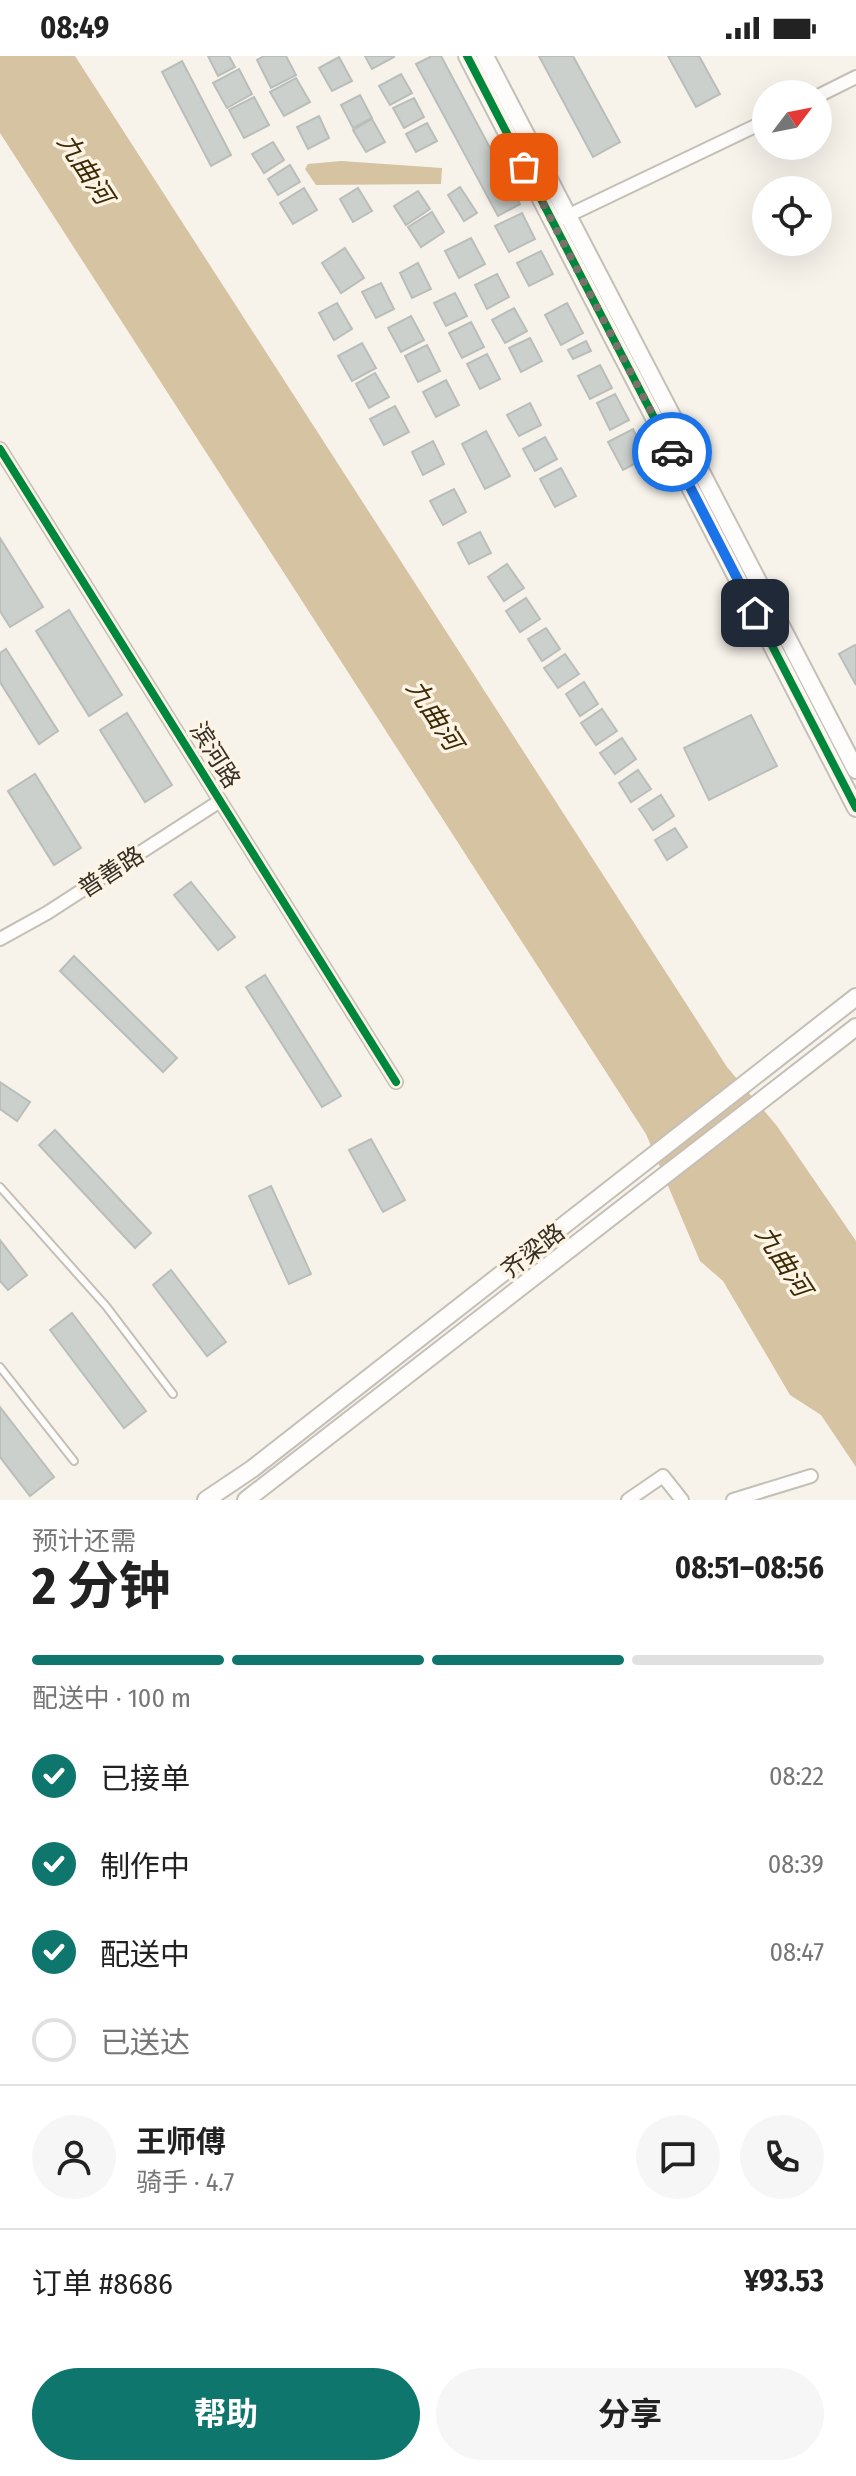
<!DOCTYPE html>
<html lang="zh">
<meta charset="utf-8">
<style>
body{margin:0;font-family:"Fira Sans Condensed","Noto Sans SC",sans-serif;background:#f6f6f6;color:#222;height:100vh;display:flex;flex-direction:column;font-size:30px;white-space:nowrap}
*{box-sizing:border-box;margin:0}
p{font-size:26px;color:#767676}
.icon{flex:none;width:44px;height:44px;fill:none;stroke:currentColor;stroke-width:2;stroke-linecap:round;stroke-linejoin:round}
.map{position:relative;height:1444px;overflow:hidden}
.sheet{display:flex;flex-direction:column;background:#fff;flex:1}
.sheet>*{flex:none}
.needle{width:52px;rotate:58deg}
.fabs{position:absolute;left:752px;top:24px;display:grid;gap:16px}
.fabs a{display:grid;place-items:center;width:80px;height:80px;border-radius:50%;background:#fff;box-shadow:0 8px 32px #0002;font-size:40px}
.pin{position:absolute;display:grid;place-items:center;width:68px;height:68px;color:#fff;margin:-34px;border-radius:16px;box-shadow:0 4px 12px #0006}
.courier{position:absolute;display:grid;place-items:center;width:80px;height:80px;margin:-40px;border:6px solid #1a73e8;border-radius:50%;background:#fff;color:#222;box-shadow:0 2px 10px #0007}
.headline em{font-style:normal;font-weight:700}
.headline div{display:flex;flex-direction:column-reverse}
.headline{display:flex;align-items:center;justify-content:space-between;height:136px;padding:0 32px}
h1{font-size:52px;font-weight:700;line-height:60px}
.bar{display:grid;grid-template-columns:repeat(4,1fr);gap:12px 8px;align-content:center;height:96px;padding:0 32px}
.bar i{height:10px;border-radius:6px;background:#e0e0e0}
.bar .on{background:#0f766e}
.bar p{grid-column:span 4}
.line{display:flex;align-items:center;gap:20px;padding:0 32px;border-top:2px solid #e0e0e0}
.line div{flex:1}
.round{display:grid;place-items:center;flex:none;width:84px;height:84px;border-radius:42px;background:#f6f6f6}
ol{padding:0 32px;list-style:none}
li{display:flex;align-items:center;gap:24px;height:88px}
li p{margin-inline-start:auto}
li .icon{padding:8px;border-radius:50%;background:#0f766e;color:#fff;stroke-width:4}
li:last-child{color:#767676}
li i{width:44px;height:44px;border:4px solid #e0e0e0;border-radius:50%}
.cta{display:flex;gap:16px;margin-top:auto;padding:16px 32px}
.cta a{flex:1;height:92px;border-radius:48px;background:#0f766e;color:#fff;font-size:32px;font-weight:700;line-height:92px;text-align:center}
.cta a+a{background:#f6f6f6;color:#222}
.status{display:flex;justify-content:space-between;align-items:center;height:56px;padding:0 40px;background:#fff;direction:ltr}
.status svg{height:22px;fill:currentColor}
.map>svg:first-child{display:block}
</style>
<div class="status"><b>08:49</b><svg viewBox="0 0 49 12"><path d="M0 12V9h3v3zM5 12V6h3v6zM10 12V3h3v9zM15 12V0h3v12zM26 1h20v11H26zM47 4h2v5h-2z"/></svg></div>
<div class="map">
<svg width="856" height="1444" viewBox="0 0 856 1444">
<rect width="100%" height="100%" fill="#f7f3eb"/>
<g fill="#d5c3a2">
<path d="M0,0H75L727,1011L777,1070L856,1185V1411L821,1359L790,1339L723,1225L700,1205L646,1078L0,77Z"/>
<path d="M341,105L442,112L441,128L316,129L305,113L308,108Z"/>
</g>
<g fill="#ccd0cd" stroke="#babebb" stroke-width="2">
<path d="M208,0H229L235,11L218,20Z"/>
<path d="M264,0H286L296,19L271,32L257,4Z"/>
<path d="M365,0H393L394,1L372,13Z"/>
<path d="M432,0H441L520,148L498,160L416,8Z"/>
<path d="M539,0H573L620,86L593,101Z"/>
<path d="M668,0H699L720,38L696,51Z"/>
<path d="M339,1L352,25L332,35L319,12Z"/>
<path d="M182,5L231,99L211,110L162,16Z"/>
<path d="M239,13L252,38L227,52L213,27Z"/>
<path d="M401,18L412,37L390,49L379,30Z"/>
<path d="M296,22L310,46L284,60L270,36Z"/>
<path d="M360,39L372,62L353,72L341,49Z"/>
<path d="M254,41L269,69L244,82L229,54Z"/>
<path d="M414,42L424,61L404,72L393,52Z"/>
<path d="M319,60L329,82L308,93L297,71Z"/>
<path d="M372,63L385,86L366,96L353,74Z"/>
<path d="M427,67L437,85L416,96L406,78Z"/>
<path d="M273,86L284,104L264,117L252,98Z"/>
<path d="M290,109L300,126L278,139L268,123Z"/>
<path d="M460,131L477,157L464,165L448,139Z"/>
<path d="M304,132L317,154L293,168L280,147Z"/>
<path d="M358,132L372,155L353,166L340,143Z"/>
<path d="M418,135L430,153L406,169L394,150Z"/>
<path d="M432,156L444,176L421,191L408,171Z"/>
<path d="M522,157L535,183L509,196L495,170Z"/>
<path d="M471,182L485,208L459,222L445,195Z"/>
<path d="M345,192L364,222L341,237L322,207Z"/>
<path d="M541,195L553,218L529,230L517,207Z"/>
<path d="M418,207L431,233L412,242L400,217Z"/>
<path d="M497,218L509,241L487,253L475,229Z"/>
<path d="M381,227L394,253L376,262L362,236Z"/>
<path d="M455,237L467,260L446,270L434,247Z"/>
<path d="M337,247L352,273L334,284L319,257Z"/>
<path d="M567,247L583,277L561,289L545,259Z"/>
<path d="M514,252L527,275L505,287L492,264Z"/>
<path d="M411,260L424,284L401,296L388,272Z"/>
<path d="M471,266L484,291L462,302L449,277Z"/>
<path d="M530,282L542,305L521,316L509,292Z"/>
<path d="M586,285L591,295L573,303L568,294Z"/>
<path d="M362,287L376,312L352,325L338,300Z"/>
<path d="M427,289L440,315L418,326L405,300Z"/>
<path d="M487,298L500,323L480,333L467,308Z"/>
<path d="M600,309L612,332L590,343L578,320Z"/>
<path d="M375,317L389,341L369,352L356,328Z"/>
<path d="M446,324L459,349L436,361L423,336Z"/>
<path d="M615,338L629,364L610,374L597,347Z"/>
<path d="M530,347L541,369L519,380L507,359Z"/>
<path d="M395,350L409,376L384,389L370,363Z"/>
<path d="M633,373L647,401L623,414L608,386Z"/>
<path d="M486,375L510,420L485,433L462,388Z"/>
<path d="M545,381L557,403L535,415L523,393Z"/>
<path d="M433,385L444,408L423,419L412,396Z"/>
<path d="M561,412L576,440L555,451L540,423Z"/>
<path d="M454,433L466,456L443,469L430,445Z"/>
<path d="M480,476L491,497L469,508L458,487Z"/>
<path d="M0,482L43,551L10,571L0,555Z"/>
<path d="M507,508L524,532L504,545L488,521Z"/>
<path d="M526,542L540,563L520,576L506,555Z"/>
<path d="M69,554L122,639L89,660L36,575Z"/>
<path d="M546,572L560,593L542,605L528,583Z"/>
<path d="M855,589L856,590V629L839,598Z"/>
<path d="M6,593L58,675L39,688L0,626V597Z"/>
<path d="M565,598L579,618L558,632L544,612Z"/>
<path d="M584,626L598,648L580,660L566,638Z"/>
<path d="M602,653L617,675L596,689L581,667Z"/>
<path d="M127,657L172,729L145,746L100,674Z"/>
<path d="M751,659L777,710L709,744L684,692Z"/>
<path d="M622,682L636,703L615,718L600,697Z"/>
<path d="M638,714L651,733L631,746L619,727Z"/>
<path d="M35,718L81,792L54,809L8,735Z"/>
<path d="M661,739L674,760L653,774L639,753Z"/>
<path d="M675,772L687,791L667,804L655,784Z"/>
<path d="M191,826L235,881L218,894L174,839Z"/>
<path d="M74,900L177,1002L163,1016L60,915Z"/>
<path d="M265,919L341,1040L322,1051L246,931Z"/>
<path d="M0,1026L30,1046L17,1065L0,1053Z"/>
<path d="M55,1074L151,1177L135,1192L39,1089Z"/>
<path d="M371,1083L405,1144L383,1156L349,1094Z"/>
<path d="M271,1130L311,1218L289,1228L249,1140Z"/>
<path d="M0,1184L27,1219L8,1234L0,1225Z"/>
<path d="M171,1214L226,1286L207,1300L153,1229Z"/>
<path d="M72,1257L146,1355L124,1372L50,1274Z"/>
<path d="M0,1351L54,1421L30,1440L0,1401Z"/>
</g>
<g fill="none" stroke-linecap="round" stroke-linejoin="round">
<defs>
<g id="lane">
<path d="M0,1131L106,1250L173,1338"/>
<path d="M0,1311L74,1405"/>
</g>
<g id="street">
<path d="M818,40L856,21"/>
<path d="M563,162L766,65"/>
<path d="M0,393L396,1026"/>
<path d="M0,883L47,857L220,745"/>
<path d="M628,1444L663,1420L682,1444"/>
<path d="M733,1444L811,1420"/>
</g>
<g id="secondary">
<path d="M467,0L856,752"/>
<path d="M485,0L856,714"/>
<path d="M206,1444L252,1413L856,941"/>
<path d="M246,1444L856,971"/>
</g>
</defs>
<use href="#lane" stroke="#c4bfb7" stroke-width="10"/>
<use href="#street" stroke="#c4bfb7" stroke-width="16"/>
<use href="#secondary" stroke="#c4bfb7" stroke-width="20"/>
<use href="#lane" stroke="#fefdfc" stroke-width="6"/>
<use href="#street" stroke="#fefdfc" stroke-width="12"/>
<use href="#secondary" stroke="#fefdfc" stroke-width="16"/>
<defs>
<g id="cycleway">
<path d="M467,0L856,752"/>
<path d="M0,393L396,1026"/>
</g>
</defs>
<use href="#cycleway" stroke="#fdf4e5" stroke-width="13"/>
<use href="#cycleway" stroke="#00873e" stroke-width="8"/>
</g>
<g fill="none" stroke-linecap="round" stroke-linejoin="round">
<path stroke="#78736a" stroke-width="8" stroke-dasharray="0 14.4" d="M524,111L672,396"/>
<path stroke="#1a73e8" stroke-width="10" d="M672,396L755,557"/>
</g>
<g text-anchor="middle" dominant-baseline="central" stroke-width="7" stroke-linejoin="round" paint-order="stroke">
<g font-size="24" fill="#342e24" stroke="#fdf4e5">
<text transform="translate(215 699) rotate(58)">滨河路</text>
<text transform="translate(111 816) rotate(-33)">普善路</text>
<text transform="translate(533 1195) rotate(-38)">齐梁路</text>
</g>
<g font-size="26" font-style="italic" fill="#3d2a05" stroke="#fdf4e5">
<text transform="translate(85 113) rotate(57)">九曲河</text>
<text transform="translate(434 659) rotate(57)">九曲河</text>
<text transform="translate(783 1205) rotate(57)">九曲河</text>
</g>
</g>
</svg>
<div class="fabs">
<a><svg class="needle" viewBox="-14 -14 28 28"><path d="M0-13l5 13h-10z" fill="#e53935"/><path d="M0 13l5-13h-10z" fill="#767676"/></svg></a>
<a><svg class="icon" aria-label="locate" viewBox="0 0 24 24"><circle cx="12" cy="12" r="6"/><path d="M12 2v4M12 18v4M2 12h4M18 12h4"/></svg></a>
</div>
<div class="pin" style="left:524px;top:111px;background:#ea580c"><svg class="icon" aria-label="bag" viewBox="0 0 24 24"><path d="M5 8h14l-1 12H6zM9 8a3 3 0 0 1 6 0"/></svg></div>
<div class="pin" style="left:755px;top:557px;background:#1f2937"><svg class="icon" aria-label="home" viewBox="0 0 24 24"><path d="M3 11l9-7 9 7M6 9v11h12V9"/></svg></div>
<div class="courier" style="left:672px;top:396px"><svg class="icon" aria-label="car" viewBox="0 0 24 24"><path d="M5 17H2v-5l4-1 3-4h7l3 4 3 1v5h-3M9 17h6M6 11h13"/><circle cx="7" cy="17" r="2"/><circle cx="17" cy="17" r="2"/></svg></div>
</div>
<section class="sheet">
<div class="headline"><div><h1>2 分钟</h1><p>预计还需</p></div><em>08:51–08:56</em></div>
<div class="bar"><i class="on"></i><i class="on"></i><i class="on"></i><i></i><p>配送中 · 100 m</p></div>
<ol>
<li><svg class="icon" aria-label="check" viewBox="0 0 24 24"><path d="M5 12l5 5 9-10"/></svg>已接单<p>08:22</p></li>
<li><svg class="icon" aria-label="check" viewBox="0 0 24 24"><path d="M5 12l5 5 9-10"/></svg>制作中<p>08:39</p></li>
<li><svg class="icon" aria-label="check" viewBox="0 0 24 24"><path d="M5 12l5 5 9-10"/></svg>配送中<p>08:47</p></li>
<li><i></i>已送达</li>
</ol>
<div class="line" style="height:144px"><a class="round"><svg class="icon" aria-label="person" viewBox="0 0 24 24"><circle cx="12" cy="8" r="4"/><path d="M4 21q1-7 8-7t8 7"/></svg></a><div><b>王师傅</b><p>骑手 · 4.7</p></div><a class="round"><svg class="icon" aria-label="chat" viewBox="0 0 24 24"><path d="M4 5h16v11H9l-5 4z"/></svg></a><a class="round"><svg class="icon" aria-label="phone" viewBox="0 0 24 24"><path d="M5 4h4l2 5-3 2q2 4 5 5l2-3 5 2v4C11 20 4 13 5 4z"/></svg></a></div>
<div class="line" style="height:104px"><div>订单 #8686</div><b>¥93.53</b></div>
<div class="cta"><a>帮助</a><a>分享</a></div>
</section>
